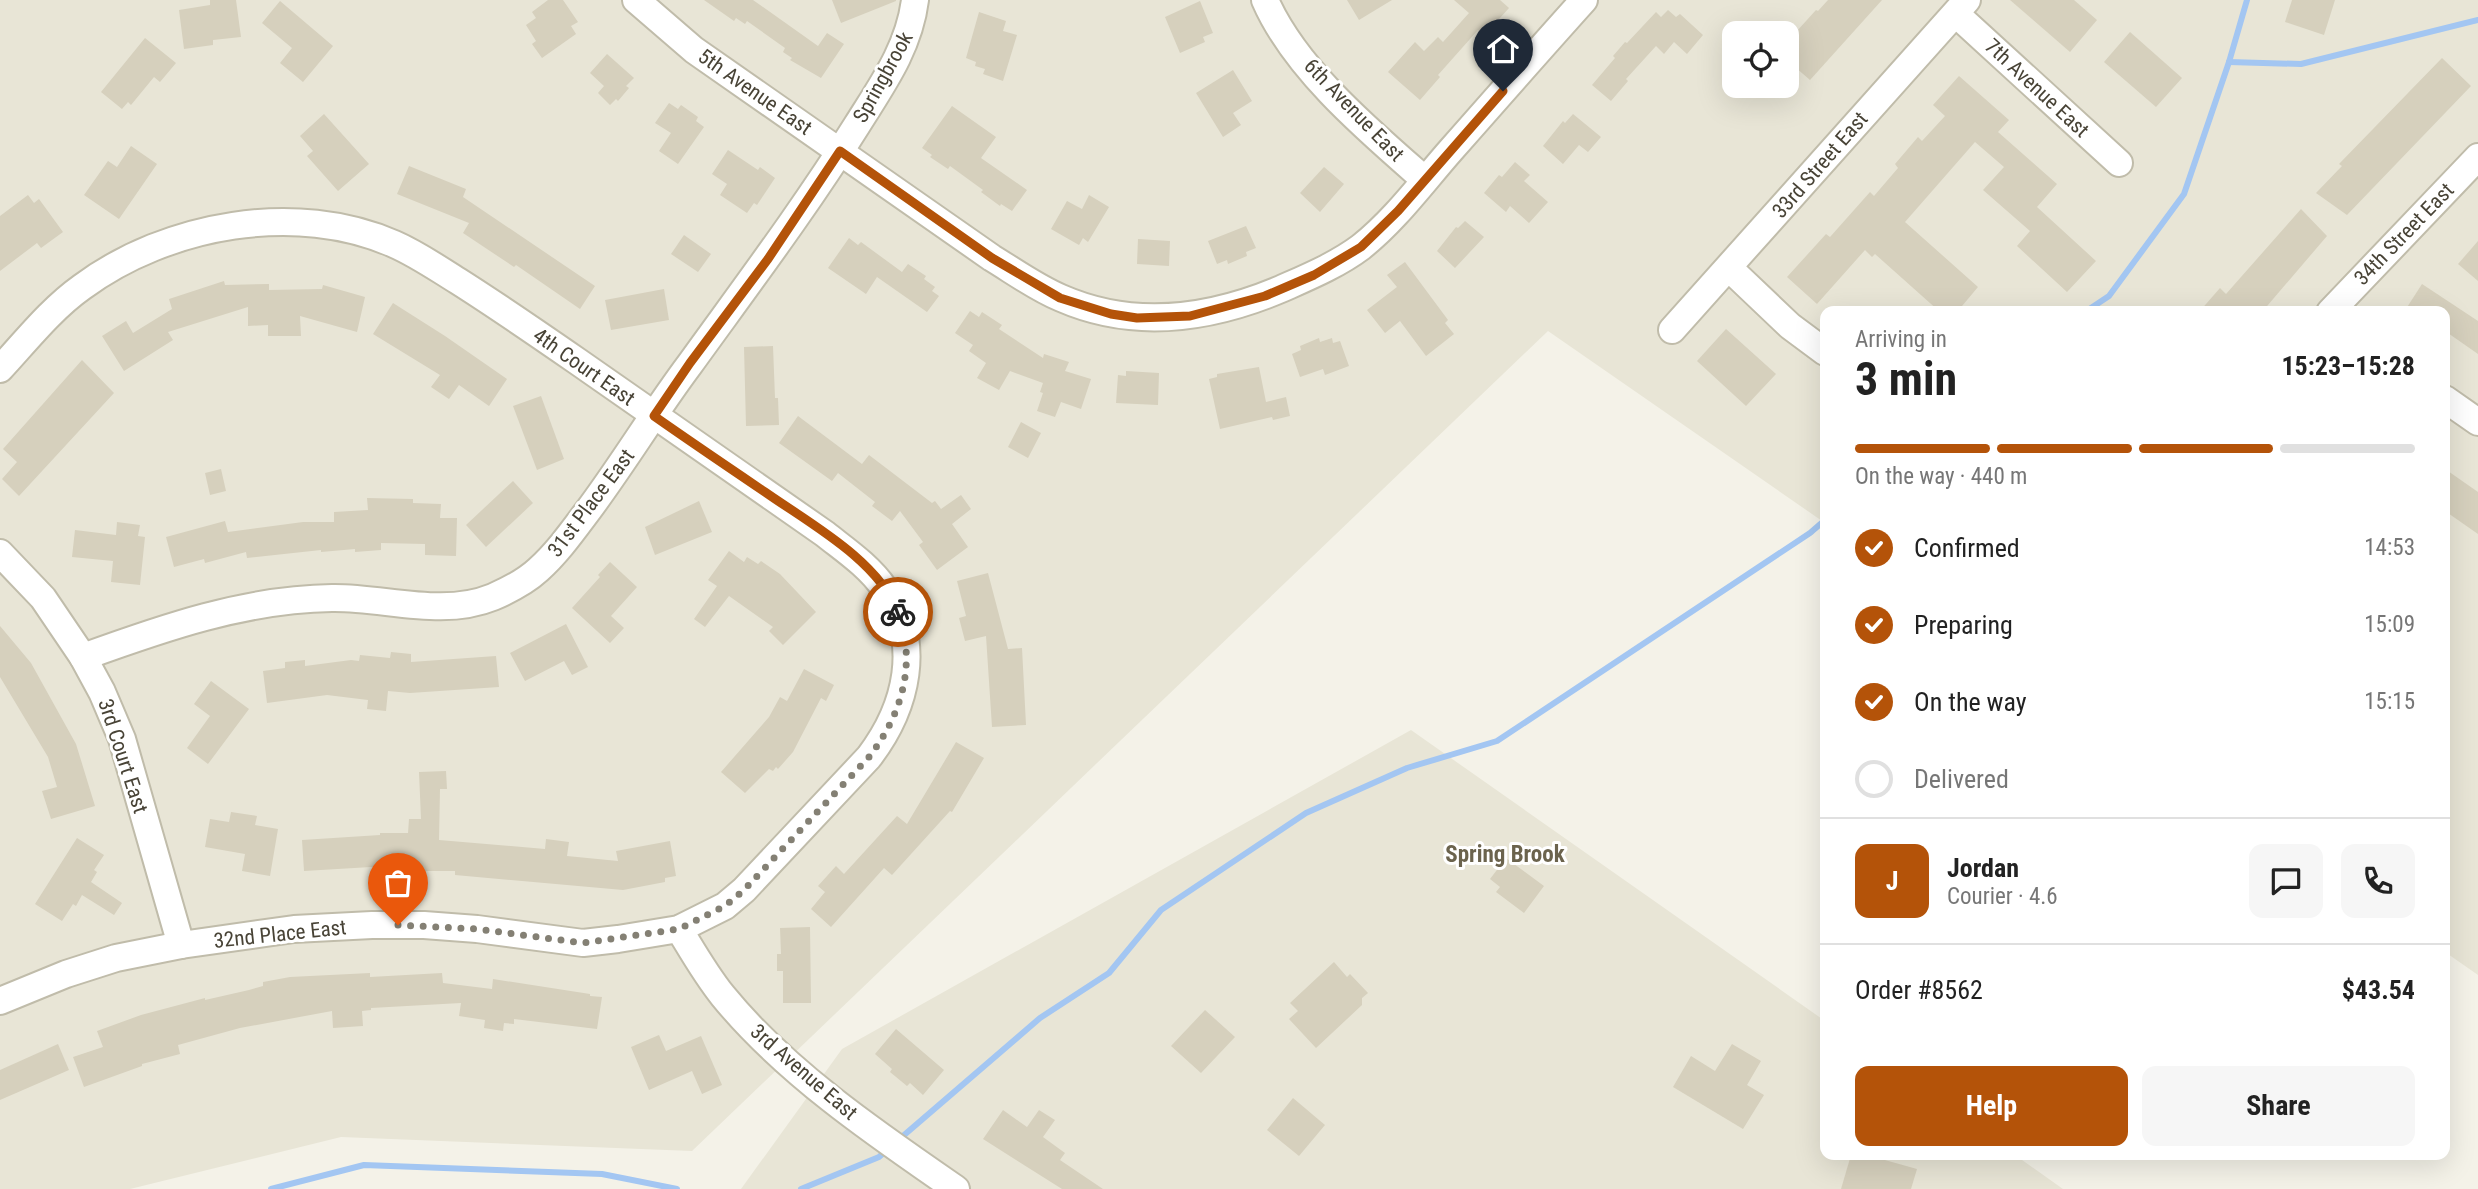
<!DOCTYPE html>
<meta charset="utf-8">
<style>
body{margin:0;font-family:"Roboto Condensed",sans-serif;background:#f6f6f6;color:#222;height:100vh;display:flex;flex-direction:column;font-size:26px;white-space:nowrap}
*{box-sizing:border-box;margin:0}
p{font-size:23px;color:#767676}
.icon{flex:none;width:38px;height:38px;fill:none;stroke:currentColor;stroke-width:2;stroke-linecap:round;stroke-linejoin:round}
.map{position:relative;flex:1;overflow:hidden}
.sheet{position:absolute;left:1820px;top:306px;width:630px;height:854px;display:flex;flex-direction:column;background:#fff;border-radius:14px;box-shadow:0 7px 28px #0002}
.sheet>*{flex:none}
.controls{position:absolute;left:1722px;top:21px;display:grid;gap:14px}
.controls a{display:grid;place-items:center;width:77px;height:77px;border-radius:14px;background:#fff;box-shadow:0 7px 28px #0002;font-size:35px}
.pin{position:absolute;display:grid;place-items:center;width:60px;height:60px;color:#fff;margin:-72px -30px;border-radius:50% 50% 50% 0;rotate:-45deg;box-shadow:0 0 7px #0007}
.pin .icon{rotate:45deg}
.courier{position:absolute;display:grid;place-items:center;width:70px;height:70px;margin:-35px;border:5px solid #b45309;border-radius:50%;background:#fff;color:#222;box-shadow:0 2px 9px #0007}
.head em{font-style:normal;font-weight:700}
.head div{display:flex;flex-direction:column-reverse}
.head{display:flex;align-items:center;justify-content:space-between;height:119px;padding:0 35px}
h1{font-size:46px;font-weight:700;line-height:52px}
.bar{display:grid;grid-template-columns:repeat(4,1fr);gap:10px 7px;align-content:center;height:84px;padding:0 35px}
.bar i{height:9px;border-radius:5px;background:#e0e0e0}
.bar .active{background:#b45309}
.bar p{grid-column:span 4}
.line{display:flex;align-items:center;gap:18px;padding:0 35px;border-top:2px solid #e0e0e0}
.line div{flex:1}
.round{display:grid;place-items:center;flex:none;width:74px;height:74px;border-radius:14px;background:#f6f6f6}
ol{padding:0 35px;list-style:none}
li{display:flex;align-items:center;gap:21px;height:77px}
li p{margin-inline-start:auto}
li .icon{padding:7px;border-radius:50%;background:#b45309;color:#fff;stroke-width:4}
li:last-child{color:#767676}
li i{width:38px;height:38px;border:4px solid #e0e0e0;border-radius:50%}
.button{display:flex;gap:14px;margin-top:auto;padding:14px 35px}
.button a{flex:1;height:80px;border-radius:14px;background:#b45309;color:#fff;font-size:28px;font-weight:700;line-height:80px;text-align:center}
.button a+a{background:#f6f6f6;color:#222}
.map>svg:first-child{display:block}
</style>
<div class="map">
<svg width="2478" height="1189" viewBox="0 0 2478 1189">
<rect width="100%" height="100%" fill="#f4f2e8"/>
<g fill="#e8e5d6" fill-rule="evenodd">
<path d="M0,0H2478V975L2445,952V312H1825V523L1548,331L692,1151L341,1137L130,1189H0ZM1734,33H1787V86H1734Z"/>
<path d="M1411,730L1825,1021V1155H2015L2063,1189H741L842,1049Z"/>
</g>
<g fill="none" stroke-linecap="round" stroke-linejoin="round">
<g stroke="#a3c6f2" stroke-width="6">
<path d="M2229,62L2301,64L2478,20"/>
<path d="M2085,312L2109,296L2184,194L2229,62L2247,0"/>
<path d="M896,1142L1040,1018L1109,973L1161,910L1306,813L1407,768L1497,741L1810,533L1825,520"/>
<path d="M271,1189L364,1165L602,1174L677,1189"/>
<path d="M801,1189L879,1157L888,1149"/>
</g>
</g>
<g fill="#d6d0bd">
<path d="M210,0H236L241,37L213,40V45L184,49L179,10L210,5Z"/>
<path d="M548,0H563L578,22L571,26L576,34L542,58L532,44L536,41L526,25L536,18L532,12Z"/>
<path d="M704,0H753L818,46L827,33L844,44L821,78L790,60L792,58L783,52L785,48L747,21L745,24L736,18L734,21Z"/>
<path d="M832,0H896V1L841,23Z"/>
<path d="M1347,0H1392L1359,20Z"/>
<path d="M1454,0H1500L1509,8L1490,29L1488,27L1482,34L1478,30L1438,75L1440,77L1420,100L1388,72L1415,42L1424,51L1438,37L1443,42L1469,13Z"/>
<path d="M1828,0H1882L1810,80L1787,60V42L1816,10L1818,11Z"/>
<path d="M2010,0H2074L2097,20L2070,52Z"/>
<path d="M2292,0H2335L2324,35L2285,22Z"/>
<path d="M280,1L333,46L303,82L280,63L292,48L262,23Z"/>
<path d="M1200,1L1213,33L1203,37L1205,42L1180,53L1165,17Z"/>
<path d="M1668,10L1676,17L1680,14L1703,35L1687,54L1674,42L1664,54L1656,46L1626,79L1628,81L1611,101L1592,85L1615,58L1613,56L1625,42L1627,43L1656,12L1661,17Z"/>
<path d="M979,12L1006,21L1003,31L1017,35L1003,81L983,74L985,69L975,66L976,62L966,58Z"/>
<path d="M2130,32L2182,78L2156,107L2104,62Z"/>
<path d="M145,38L176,63L160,82L154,77L131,105L128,102L122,109L101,92Z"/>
<path d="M607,54L634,78L626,86L629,88L618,101L616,99L610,105L598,93L604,86L590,73Z"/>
<path d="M2442,58L2471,86L2347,215L2316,193L2342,166L2339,164Z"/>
<path d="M1233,70L1252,101L1233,113L1241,125L1223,137L1196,93Z"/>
<path d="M1959,76L2009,120L1998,132L2057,184L2037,207L2096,261L2067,292L2017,246L2030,231L1983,190L2004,167L1975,142L1905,222L1978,287L1957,312H1940L1875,254L1872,257L1865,250L1817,304L1787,277L1826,234L1830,237L1870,192L1874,196L1898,168L1895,164L1918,137L1922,141L1945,116L1933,105Z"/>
<path d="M669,103L678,109L681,105L698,117L696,121L704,127L678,164L659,151L671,133L655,123Z"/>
<path d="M952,106L996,137L981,158L1027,190L1012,211L1001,204L1000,206L981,192L983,190L950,166L948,169L930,157L932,155L922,148Z"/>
<path d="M324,114L369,164L338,191L307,156L313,151L300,136Z"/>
<path d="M1573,114L1601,137L1588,152L1579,145L1563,164L1543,146L1563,121L1565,123Z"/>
<path d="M131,146L157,164L119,219L84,195L108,161L117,167Z"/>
<path d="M728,150L758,170L760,167L775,178L757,205L754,203L747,213L720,195L727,184L712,174Z"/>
<path d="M1515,162L1530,175L1524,181L1548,202L1529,223L1510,206L1506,212L1484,193L1499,175L1502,177Z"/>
<path d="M409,166L466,189L463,197L595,286L580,309L516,265L514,267L463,233L469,223L397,194Z"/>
<path d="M1324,167L1344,184L1320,212L1300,193Z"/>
<path d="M28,195L34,203L39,199L63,232L41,248L37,243L0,271V216Z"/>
<path d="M1089,195L1109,207L1088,242L1083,238L1079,245L1051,229L1067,201L1082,209Z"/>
<path d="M2301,209L2327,236L2262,312H2199L2220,288L2226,294Z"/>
<path d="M1465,221L1484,237L1455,268L1437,251L1456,227L1458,228Z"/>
<path d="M1246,226L1256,248L1246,252L1247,256L1228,264L1227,260L1217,264L1208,241Z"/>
<path d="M684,235L711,254L698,272L671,254Z"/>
<path d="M849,238L858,245L861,242L902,272L908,264L926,276L924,279L935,287L932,291L939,296L927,312L877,277L866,294L828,268Z"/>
<path d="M1138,239L1170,241L1169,266L1137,264Z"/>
<path d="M2478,241V281L2458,264Z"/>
<path d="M1405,262L1448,320L1445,323L1454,334L1426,356L1400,321L1385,333L1367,310L1397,287L1387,275Z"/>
<path d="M224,281L225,285L269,284V290L322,289L323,285L365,297L357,332L300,316L301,336H268V325L248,326V307L168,332L173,340L124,371L102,336L126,321L133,333L172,309L169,299Z"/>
<path d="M2422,284L2478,321V354L2445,331V312H2404Z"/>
<path d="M664,289L669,320L611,330L605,300Z"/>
<path d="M393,303L445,336L507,379L489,406L459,385L449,399L431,387L440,375L373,334Z"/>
<path d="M970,311L979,317L982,312L1002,325L999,329L1043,358L1044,354L1069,362L1065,371L1091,379L1081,409L1061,402L1055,417L1037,411L1043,393L1040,392L1043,383L1010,371L999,390L977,378L986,363L969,351L973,345L955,333Z"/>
<path d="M1726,329L1776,374L1746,406L1697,361Z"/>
<path d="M1319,338L1320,342L1332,338L1333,343L1340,341L1349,366L1325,375L1323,369L1300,377L1292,354L1301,350L1300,346Z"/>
<path d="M773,346L775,398H778L779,425L746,426L744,347Z"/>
<path d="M82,360L114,393L19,496L2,479L17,462L3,449Z"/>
<path d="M1259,367L1266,402L1286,397L1290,416L1273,420L1272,417L1220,429L1209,379L1217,377V374Z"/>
<path d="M1126,371L1159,373L1158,405L1116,403L1118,375L1126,376Z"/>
<path d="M541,396L564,459L537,470L513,406Z"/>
<path d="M798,416L862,464L869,455L932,503L935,501L941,509L961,495L971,509L952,524L968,547L937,570L919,545L923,542L900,511L892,521L872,506L875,502L838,473L832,481L779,443Z"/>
<path d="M1021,422L1041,433L1028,458L1008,447Z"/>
<path d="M221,469L226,491L210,495L205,473Z"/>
<path d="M2445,469L2478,492V534L2445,511Z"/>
<path d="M513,481L533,503L486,547L466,525Z"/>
<path d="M367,498L413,499V503L441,504L440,518H457L456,556L425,555V544L381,543V550L355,552V549L321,552V550L247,558L246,552L205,563L204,559L174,567L166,537L225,521L228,532L303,522H334V512L368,510Z"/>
<path d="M699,501L712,532L655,555L645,527Z"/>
<path d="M117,522L140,525L138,536L145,537L140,585L111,582L113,561L72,557L75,530L116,535Z"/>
<path d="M729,551L744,562L747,557L758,564L761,561L780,574L816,612L783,645L769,631L773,627L729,596L705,627L694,619L717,586L708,580Z"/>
<path d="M610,562L637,587L611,616L624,628L610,643L572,608L600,577L598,575Z"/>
<path d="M988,573L1008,649L1022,648L1026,725L992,727L986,636L965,641L959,618L966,616L957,581Z"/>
<path d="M566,624L588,667L572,675L564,661L525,681L510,653Z"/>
<path d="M0,626L31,663L76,744L95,806L51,819L42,791L57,787L48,757L0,677Z"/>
<path d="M391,652L411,654V662L496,656L499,687L410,693L388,691L386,711L367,709L368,700L327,695L267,703L263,671L285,668V662L305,660V666L351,660L359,661L360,655L390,658Z"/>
<path d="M804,669L834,685L826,701L821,698L793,752L778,769L776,767L773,771L769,769L745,793L721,772L769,717L780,697L787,701Z"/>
<path d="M211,681L249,709L208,764L187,748L210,716L194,704Z"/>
<path d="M956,742L984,758L952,812L950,811L892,875L884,868L831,927L811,909L825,892L818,886L836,866L844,874L897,816L907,824Z"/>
<path d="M446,771L447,789H440L439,840L545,849L546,839L569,842L567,856L618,861L616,851L670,841L676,876L665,878V882L623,890L455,875V871H415V867H371L304,871L302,840L380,835V833H408L409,819H421L419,772Z"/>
<path d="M231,812L257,816L255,825L278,829L270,876L242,871L245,854L205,847L210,819L229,822Z"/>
<path d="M77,838L104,855L94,870L97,872L91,882L122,903L114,915L82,895L76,906L73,904L62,921L35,904Z"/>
<path d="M1506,858L1544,886L1524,913L1496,892L1500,887L1490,879Z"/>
<path d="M810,927L811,1003H783V971H777V954H781L780,928Z"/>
<path d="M1334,962L1347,977L1350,974L1368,993L1362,998V1005L1316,1048L1289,1019L1298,1011L1290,1003Z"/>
<path d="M370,973V977L442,973L443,983L492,989L493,979L590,994V996L602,997L597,1029L514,1019V1024L504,1023L503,1031L484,1028L485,1020L459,1016L461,1003L371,1008V1010L362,1011L363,1026L333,1028L332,1011L240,1028L178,1045L180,1054L142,1064V1066L84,1087L73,1057L103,1047L97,1031L141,1015L205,998V1000L249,990L263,986V982L290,977Z"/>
<path d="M1205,1010L1235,1037L1201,1073L1171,1046Z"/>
<path d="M896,1029L944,1070L923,1095L910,1083L907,1086L890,1072L892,1069L875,1054Z"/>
<path d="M659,1035L666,1051L701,1036L722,1085L702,1094L692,1071L649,1090L631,1047Z"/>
<path d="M58,1044L69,1070L0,1100V1070Z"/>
<path d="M1732,1044L1761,1061L1747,1085L1764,1095L1743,1129L1673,1087L1691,1056L1715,1071Z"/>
<path d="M1293,1098L1325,1125L1299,1156L1267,1130Z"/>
<path d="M1003,1110L1027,1127L1039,1110L1055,1120L1043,1137L1065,1153L1060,1160L1103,1189H1062L983,1139Z"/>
<path d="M1851,1155H1867L1917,1169L1911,1189H1841Z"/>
</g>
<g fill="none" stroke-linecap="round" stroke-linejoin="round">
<defs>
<g id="minor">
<path d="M636,0L694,50L992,258C1015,272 1037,288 1061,298C1134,330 1210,319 1281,289C1308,277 1337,265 1361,247C1395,220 1422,183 1451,150C1495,100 1539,50 1584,0"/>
<path d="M1265,0C1295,69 1369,131 1425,180"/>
<path d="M1956,14L2119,163"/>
<path d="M1729,268L1790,326L1825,352"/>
<path d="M2330,312L2478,157"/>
<path d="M1672,330L1967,0"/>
<path d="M0,369C26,341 51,309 82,287C167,224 297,201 394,244C417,254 437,268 458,281C499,307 538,334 577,361C659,419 742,476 825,534C845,550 869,566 884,588C923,642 907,707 869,757L744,890L725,906L679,929L618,939L583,943L477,929L424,925H372L294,929L181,945L116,958L66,974L0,1001"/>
<path d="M2445,399L2478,422"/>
<path d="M0,553L43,598L83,657L102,692L122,739L181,945"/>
<path d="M83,657C163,628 246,599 332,598C384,597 442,618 493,597C509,590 525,582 538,570C557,553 572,532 587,512C623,464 654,412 690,364C747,285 805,208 857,125C882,85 909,48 915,0"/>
<path d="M679,929C693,952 706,975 723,996C785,1072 876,1134 956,1189"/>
</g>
</defs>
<use href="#minor" stroke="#c0bcaa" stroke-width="30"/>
<use href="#minor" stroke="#fff" stroke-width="26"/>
</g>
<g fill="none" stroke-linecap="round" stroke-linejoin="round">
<path stroke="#848074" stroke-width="7" stroke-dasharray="0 12.6" d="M398,925L477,929L583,943L679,929L725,906L744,890L869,757C902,714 917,664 898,612"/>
<path stroke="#b45309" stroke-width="9" d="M898,612C878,560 809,523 765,492C728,467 691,442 654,416L690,363L768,259L840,151L992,258L1060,298L1111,314L1137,318L1190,316L1265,296L1314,275L1361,247L1398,211L1503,91"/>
</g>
<g text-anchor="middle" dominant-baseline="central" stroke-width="6" stroke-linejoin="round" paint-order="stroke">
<g font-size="21" fill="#484336" stroke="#fff">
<text transform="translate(883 77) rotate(-61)">Springbrook</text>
<text transform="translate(2037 88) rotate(43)">7th Avenue East</text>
<text transform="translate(755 92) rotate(35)">5th Avenue East</text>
<text transform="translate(1354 110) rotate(46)">6th Avenue East</text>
<text transform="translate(1820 165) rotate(-49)">33rd Street East</text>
<text transform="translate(2404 234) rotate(-46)">34th Street East</text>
<text transform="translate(584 367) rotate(35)">4th Court East</text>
<text transform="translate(591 503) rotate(-53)">31st Place East</text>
<text transform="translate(123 756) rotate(72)">3rd Court East</text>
<text transform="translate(280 934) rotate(-6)">32nd Place East</text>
<text transform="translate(804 1072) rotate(41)">3rd Avenue East</text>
</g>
<g font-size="23" font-weight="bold" fill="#6b634d" stroke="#fff">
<text x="1505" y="854">Spring Brook</text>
</g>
</g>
</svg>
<div class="controls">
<a><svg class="icon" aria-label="locate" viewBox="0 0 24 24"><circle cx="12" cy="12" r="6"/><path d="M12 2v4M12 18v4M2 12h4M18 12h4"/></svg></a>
</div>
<div class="pin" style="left:398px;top:925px;background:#ea580c"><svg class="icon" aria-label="bag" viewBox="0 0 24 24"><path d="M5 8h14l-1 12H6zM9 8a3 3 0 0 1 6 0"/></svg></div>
<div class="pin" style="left:1503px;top:91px;background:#1f2937"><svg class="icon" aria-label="home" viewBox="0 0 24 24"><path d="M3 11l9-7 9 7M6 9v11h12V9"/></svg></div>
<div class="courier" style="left:898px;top:612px"><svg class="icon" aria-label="bike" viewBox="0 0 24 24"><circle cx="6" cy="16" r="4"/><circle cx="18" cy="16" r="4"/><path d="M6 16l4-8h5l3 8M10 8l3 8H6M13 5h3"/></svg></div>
<section class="sheet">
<div class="head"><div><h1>3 min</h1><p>Arriving in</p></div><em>15:23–15:28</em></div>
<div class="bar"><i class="active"></i><i class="active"></i><i class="active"></i><i></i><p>On the way · 440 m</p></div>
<ol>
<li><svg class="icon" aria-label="check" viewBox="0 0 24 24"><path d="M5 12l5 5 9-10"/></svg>Confirmed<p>14:53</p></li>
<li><svg class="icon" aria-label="check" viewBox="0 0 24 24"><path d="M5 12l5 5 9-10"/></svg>Preparing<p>15:09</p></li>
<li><svg class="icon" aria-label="check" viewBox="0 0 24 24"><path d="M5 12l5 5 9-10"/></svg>On the way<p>15:15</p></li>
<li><i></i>Delivered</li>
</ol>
<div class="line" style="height:126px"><b class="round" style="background:#b45309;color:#fff">J</b><div><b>Jordan</b><p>Courier · 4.6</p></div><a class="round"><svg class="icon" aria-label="chat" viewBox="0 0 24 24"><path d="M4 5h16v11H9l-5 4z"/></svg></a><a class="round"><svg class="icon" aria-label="phone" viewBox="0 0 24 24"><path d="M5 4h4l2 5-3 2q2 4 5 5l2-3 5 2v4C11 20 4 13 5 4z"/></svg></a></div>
<div class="line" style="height:91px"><div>Order #8562</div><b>$43.54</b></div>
<div class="button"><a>Help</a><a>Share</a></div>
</section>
</div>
